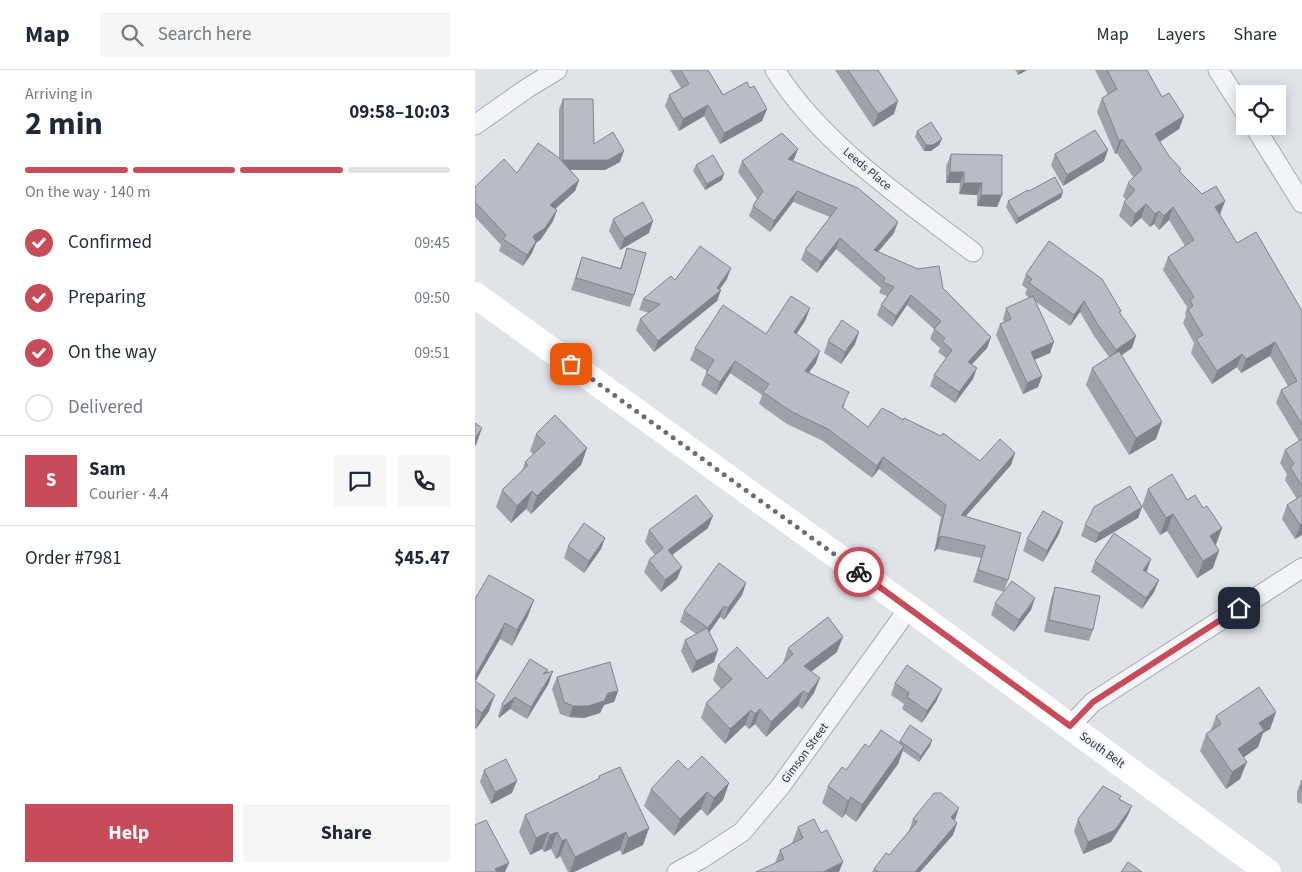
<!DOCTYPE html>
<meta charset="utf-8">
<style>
body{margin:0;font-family:"Source Sans 3",sans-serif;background:#f6f6f7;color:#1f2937;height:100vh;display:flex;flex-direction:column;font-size:19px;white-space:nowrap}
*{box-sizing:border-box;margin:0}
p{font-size:16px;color:#747a83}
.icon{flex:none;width:28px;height:28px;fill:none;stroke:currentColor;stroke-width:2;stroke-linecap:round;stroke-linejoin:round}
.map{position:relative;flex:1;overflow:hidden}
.panel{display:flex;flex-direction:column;background:#fff;width:475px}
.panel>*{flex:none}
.buttons{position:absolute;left:761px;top:15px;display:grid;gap:10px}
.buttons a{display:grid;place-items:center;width:50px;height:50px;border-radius:0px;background:#fff;box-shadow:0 2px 12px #0003;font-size:25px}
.pin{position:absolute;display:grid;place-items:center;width:42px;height:42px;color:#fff;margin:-21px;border-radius:10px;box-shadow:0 2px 8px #0006}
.courier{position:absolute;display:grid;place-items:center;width:50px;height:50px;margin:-25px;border:4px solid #c74b59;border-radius:50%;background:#fff;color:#222;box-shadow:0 1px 6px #0007}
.summary em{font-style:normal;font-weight:700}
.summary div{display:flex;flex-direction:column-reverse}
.summary{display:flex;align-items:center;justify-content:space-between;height:85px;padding:0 25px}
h1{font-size:32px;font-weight:700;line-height:38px}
.bar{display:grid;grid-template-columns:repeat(4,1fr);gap:8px 5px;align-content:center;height:60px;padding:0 25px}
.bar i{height:6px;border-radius:4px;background:#e0e1e3}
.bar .on{background:#c74b59}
.bar p{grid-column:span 4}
.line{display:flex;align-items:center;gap:12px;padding:0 25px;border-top:1px solid #e0e1e3}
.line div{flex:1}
.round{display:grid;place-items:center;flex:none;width:52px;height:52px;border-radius:0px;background:#f6f6f7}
ol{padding:0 25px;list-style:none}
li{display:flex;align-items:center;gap:15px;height:55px}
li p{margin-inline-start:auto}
li .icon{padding:5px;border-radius:50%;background:#c74b59;color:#fff;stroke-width:4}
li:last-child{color:#747a83}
li i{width:28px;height:28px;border:2px solid #e0e1e3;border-radius:50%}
.button{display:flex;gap:10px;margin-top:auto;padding:10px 25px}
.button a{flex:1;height:58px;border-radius:0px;background:#c74b59;color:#fff;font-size:20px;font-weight:700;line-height:58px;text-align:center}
.button a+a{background:#f6f6f7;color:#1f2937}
header{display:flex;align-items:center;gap:30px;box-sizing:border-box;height:70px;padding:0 25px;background:#fff;border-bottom:1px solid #e0e1e3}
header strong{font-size:24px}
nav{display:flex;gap:28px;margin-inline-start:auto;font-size:18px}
.search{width:350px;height:45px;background:#f6f6f7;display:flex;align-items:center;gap:12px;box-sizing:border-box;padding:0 18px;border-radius:0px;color:#747a83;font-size:19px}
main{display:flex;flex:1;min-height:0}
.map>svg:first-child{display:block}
</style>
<header>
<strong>Map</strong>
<div class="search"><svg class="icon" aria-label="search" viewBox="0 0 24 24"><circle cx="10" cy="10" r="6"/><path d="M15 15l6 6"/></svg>Search here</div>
<nav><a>Map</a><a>Layers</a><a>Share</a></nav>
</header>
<main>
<section class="panel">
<div class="summary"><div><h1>2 min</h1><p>Arriving in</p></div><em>09:58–10:03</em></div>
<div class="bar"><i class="on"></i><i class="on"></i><i class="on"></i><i></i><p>On the way · 140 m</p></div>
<ol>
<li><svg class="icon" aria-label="check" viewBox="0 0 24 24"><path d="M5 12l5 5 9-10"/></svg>Confirmed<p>09:45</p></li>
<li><svg class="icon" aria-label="check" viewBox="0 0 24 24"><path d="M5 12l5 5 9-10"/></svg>Preparing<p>09:50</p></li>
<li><svg class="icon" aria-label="check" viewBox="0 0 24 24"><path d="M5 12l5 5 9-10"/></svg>On the way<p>09:51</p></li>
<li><i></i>Delivered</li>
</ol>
<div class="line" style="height:90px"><b class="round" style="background:#c74b59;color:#fff">S</b><div><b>Sam</b><p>Courier · 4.4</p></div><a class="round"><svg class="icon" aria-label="chat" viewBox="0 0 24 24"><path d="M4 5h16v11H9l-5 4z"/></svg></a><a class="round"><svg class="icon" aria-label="phone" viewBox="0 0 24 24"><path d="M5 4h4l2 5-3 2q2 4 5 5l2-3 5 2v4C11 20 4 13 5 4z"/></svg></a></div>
<div class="line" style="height:65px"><div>Order #7981</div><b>$45.47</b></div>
<div class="button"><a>Help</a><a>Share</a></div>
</section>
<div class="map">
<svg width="827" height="802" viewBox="0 0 827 802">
<rect width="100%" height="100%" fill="#e0e3e8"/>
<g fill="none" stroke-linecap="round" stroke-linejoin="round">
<defs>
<g id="street">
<path d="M300,0C347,75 429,129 498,182"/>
<path d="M743,0L770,42"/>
<path d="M0,55L51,19L82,0"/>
<path d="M779,56L827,133"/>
<path d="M595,656L618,632L827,498"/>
<path d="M202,802L226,789L267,762L305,717L434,538"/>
</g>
</defs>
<use href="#street" stroke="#a5aab2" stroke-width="21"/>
<use href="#street" stroke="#f2f4f7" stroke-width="19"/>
<path stroke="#fff" stroke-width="26" d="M0,225L434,538L793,802"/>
</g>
<g fill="#9da2a9">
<path d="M195,0H233L248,25L275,18L292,39L287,51L245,74L229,46L204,61L190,36L194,25L206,18Z"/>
<path d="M360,0H403L419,44L398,57Z"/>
<path d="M540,0H552L543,5Z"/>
<path d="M620,0H672L687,27L709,46L704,59L685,72L694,86L706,99L705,102L727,124L750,131L745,145L762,173L827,241V465L820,469L807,449L812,435L822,429L810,410L812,404L805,393L810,380L824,371L801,333L806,320L813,316L795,286L766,303L762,297L737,314L716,283L719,273L708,253L711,245L710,244L712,237L688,200L693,187L710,176L694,150L684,160L679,154L675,157L666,148L656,157L644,146L649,132L651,130L648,126L653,113L658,107L642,83L640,84L622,42L627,28L633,25Z"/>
<path d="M88,29L119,74L145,92L130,100H95L104,110L100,121L80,139L82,140L78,151L66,169L61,173L57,183L48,196L24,181L26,175L0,147V117L42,103L84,88V39Z"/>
<path d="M442,61L467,69L464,75L456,81H449L440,67Z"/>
<path d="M323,79L319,89L318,91L419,163L403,182L468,218L516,267L512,278L497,294L498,309L480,333L455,316L459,305L471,288L463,282L465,278L455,269L459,259L432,235L417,257L402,245L406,235L412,226L404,223L406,218L361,179L342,203L326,190L330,180L355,147L318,132L295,162L274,146L278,136L282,129L263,102L267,91Z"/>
<path d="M476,84L527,125L522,137L502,136V125L484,124L485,113H471V96Z"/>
<path d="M580,84L629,91L588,116L576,95Z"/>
<path d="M221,95L247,110L230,120L218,101Z"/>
<path d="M554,121L586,128L541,154L531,137L533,131Z"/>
<path d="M138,149L174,163L145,180L134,161Z"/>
<path d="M152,178L159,225L155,237L96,220L107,187L145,198Z"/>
<path d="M551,204L646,241L645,243L657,278L646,285L681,369L654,385L611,315L617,298L634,287L619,266L605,242L595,256L561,232L575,283L559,290L567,306L563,317L548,324L521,265L525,254L529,252L528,249L531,238L554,228L550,224L552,219L547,215Z"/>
<path d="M252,209L245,219L246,220L242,231L179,282L161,260L165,249L174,243L164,240L168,229L200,210Z"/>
<path d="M335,238L330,251L321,264L341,293L334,302L370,334L368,338L393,357L428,350L505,391L540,383L536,395L491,446L533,510L529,522L556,540L539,562L516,545L520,533L529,522L498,512L506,488L462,479L459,482L466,447L404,399L397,408L348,371L312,354L284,334L287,325L255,303L241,325L226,315L232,301L215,290L220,278L291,264Z"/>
<path d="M384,262L380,274L366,294L349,283L353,271Z"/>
<path d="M61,364L112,378L106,395L56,444L51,439L36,453L21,437L27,420L47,401L50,392L58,384L55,381Z"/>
<path d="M673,419L712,430L728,438L747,458L741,475L738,498L722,508L692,461L685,465L667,436Z"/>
<path d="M667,437L663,448L620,473L606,466L610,455Z"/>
<path d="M588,452L584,464L568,492L548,481L552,469Z"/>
<path d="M233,458L197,485L202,509L186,522L169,502L174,490L180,485L170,472L174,460Z"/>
<path d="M130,468L126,479L109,503L89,488L93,476Z"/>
<path d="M620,491L672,501L671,502L684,510L679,522L667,539L616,502Z"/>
<path d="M271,513L267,525L249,550L245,547L234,562L239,592L217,603L206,581L210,570L221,564L205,552L209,541Z"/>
<path d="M580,517L618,560L614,571L569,562L576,529Z"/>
<path d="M0,529L53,546L37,576L25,569L0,611L14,641L1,659L0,658Z"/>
<path d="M313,578L362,582L336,602L339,623L327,639L323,636L291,667L280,654L274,659L270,655L250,674L226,648L231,633L246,619L238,610L243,595L292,609L308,594V593Z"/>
<path d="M73,600L72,603L74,613L52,649L35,639L24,648L23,646L27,634Z"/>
<path d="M82,607L143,621L139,632L129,635L125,643L109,648L94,647L85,644L77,619Z"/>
<path d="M420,613L462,630L447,653L427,639L429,634L416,625Z"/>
<path d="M801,642L795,659L788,663L783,677L769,687L765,709L751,719L725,681L731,664L736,660L741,646Z"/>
<path d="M457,670L455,676L444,692L428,681L423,694L381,752L370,744L367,748L347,733L353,716L371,700L394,677L424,672L425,671Z"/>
<path d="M9,700L37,723L16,734L5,712Z"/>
<path d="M213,700L254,713L248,730L232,746L226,739L199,766L169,736L176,719Z"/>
<path d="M124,706L174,758L168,775L147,785L145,780L99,802H93L85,786L81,789L76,779L69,782L67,779L55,785L44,762L50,745L123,709Z"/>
<path d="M827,710V734L822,732V721Z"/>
<path d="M646,726L644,729L657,736L652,747L636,772L608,784L599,761L603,749Z"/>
<path d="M438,749L479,750L482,753L478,765L445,802H397L399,799L414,785L434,761Z"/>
<path d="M323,757L364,802L300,793L305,780L317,773Z"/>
</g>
<g fill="#80848a">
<path d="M545,0H552L543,5Z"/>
<path d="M423,31L419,44L398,57L403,44Z"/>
<path d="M233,35L229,46L204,61L208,49Z"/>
<path d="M292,39L287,51L245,74L249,63Z"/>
<path d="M709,46L704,59L675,78L680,64Z"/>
<path d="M467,69L464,75L456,81H449L451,75Z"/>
<path d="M647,69L642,83L640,84L644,71Z"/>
<path d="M323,79L319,89L309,100L313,89Z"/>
<path d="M633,80L629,91L588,116L592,105Z"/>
<path d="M149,81L145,92L130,100H84L88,90Z"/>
<path d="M475,102H489L485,113H471Z"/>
<path d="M249,104L247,110L230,120L232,114Z"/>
<path d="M104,110L100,121L71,147L75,135Z"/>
<path d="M489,113H507L502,125L484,124Z"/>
<path d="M322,121L318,132L295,162L299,151Z"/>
<path d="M588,122L586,128L541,154L543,148Z"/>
<path d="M506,125H527L522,137L502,136Z"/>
<path d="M750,131L745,144L735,151L740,137Z"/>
<path d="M671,134L666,148L656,157L660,144Z"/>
<path d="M698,137L694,150L684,160L689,146Z"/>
<path d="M82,140L78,151L66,169L61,173L57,183L48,196L58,166Z"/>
<path d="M684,141L679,154L675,157L680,144Z"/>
<path d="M178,151L174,163L145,180L149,168Z"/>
<path d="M423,152L419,163L395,191L399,180Z"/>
<path d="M365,168L361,179L342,203L346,192Z"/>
<path d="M256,198L252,209L241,224L246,220L242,231L179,282L183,271L242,218Z"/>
<path d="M436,225L432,235L417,257L421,246Z"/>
<path d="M609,231L605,242L595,256L599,245Z"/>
<path d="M335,238L330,251L315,274L319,262Z"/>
<path d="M384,262L380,274L366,294L370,282Z"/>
<path d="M661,266L657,278L637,292L641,280Z"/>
<path d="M516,267L512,278L489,303L493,292Z"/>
<path d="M579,272L575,283L552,293L556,282Z"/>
<path d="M800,272L795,286L766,303L771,289Z"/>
<path d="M345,281L341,293L326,313L330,301Z"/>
<path d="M767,284L762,297L737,314L742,301Z"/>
<path d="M260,291L255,303L241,325L245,312Z"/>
<path d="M502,298L498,309L480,333L484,322Z"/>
<path d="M567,306L563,317L548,324L552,313Z"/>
<path d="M687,352L681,369L654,385L661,368Z"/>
<path d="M7,358L1,375L0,376V368Z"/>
<path d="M112,378L106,395L56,444L62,426Z"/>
<path d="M540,383L536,395L481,457L486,445Z"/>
<path d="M408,387L404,399L397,408L402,396Z"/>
<path d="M57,421L51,439L36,453L42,436Z"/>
<path d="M667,437L663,448L620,473L624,463Z"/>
<path d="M698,444L692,461L685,465L691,448Z"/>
<path d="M238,446L233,458L189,491L193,480Z"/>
<path d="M588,452L584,464L568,492L572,481Z"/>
<path d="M827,454V465L820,469L825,455Z"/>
<path d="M747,458L740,476L735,466Z"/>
<path d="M466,466L462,479L459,482L463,470Z"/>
<path d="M130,468L126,479L109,503L114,491Z"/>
<path d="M744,481L738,498L722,508L728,491Z"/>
<path d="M676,489L672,501L664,511L668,500Z"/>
<path d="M207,497L202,509L186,522L190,510Z"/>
<path d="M684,510L679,522L667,539L671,528Z"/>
<path d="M271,513L267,525L249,550L253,538Z"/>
<path d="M560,528L556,540L539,562L544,550Z"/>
<path d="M59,530L53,546L37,576L42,560Z"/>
<path d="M249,536L245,547L229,570L233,558Z"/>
<path d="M30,553L25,569L0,612V606Z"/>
<path d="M368,567L362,582L323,611L329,596Z"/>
<path d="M243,580L239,592L217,603L221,591Z"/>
<path d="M78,601L74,613L52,649L56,637Z"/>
<path d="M345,608L339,623L327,639L333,624Z"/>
<path d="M467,619L462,630L447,653L452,641Z"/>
<path d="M143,621L139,632L129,635L125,643L109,648L94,647L98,636Z"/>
<path d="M328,621L323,636L291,667L296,652Z"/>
<path d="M20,625L14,641L1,659L7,643Z"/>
<path d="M40,627L35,639L24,648L29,636Z"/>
<path d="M285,639L280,654L274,659L280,644Z"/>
<path d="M276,640L270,655L250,674L255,659Z"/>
<path d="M801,642L795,659L788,663L783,677L757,696L763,679L784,653Z"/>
<path d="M457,670L455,676L444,692L446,686Z"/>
<path d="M429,676L423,694L381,752L387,735Z"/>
<path d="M772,692L765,709L751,719L757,702Z"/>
<path d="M42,711L37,723L16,734L20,722Z"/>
<path d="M254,713L248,730L232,746L239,728Z"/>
<path d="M232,722L226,739L199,766L205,749Z"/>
<path d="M376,727L370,744L367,748L373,731Z"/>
<path d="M657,736L652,747L636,772L608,784L613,772Z"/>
<path d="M484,738L480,750L472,759L476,747Z"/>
<path d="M482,753L478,765L445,802H440Z"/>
<path d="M174,758L168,775L147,785L153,768Z"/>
<path d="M73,762L67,779L55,785L61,768Z"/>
<path d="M82,762L76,779L69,782L75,765Z"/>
<path d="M151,762L145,780L99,802H95L100,787Z"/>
<path d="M91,769L85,786L81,789L87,771Z"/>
<path d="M368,792L364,802H348Z"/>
<path d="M34,793L30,802H19L20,799Z"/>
</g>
<g fill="#b7bcc5" stroke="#80848a">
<path d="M206,0H233L248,25L272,12L275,18L279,16L292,39L249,63L233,35L208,49L194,25L214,14Z"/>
<path d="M373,0H403L423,31L403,44Z"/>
<path d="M632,0H672L687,27L694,23L709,46L680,64L694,86L706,99L704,101L727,124L741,116L750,131L740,137L762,173L781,162L827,241V355L806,320L822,311L800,272L771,289L767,284L742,301L721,269L728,265L713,240L718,236L715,230L719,227L693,187L719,170L698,137L689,146L684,141L680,144L671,134L660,144L649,132L660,120L653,113L667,99L647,69L644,71L627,28L642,19Z"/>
<path d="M88,29H118L119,74L138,62L149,81L133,90H88Z"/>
<path d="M456,52L467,69L458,75H451L442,61Z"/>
<path d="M620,60L633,80L592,105L580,84Z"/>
<path d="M307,63L323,79L313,89L383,118L423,152L399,180L443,199L464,196L468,218L516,267L493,292L502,298L484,322L459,305L477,280L467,271L470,268L459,259L466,251L436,225L421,246L406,235L419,217L408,212L410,208L365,168L346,192L330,180L362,138L322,121L299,151L278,136L288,121L267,91Z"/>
<path d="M63,73L83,87L104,110L75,135L82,140L70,158L58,166L61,172L52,185L28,169L31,165L0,132V117L29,89L42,103Z"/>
<path d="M476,84L527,85V125H506L507,113H489V102H475Z"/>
<path d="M238,85L249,104L232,114L221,95Z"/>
<path d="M580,107L588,122L543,148L533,131L553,120L554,121Z"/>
<path d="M168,132L178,151L149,168L138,149Z"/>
<path d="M574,171L627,209L646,241L644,242L661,266L641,280L623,255L609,231L599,245L554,213L557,209L551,204Z"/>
<path d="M225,176L256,198L242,218L246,220L183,271L165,249L185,234L168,229L196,206L200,210Z"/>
<path d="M152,178L171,183L159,225L101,208L107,187L146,199Z"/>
<path d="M316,226L335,238L319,262L345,281L330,301L374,322L367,337L393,357L407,338L417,343L428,350L429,348L466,366L468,363L505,391L525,369L540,383L486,445L546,463L533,510L503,500L510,476L466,466L463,470L471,435L408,387L402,396L353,359L317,342L288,322L294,314L260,291L245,312L231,303L239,290L220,278L248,235L291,264Z"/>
<path d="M558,226L579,272L556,282L567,306L552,313L525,254L536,249L531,238Z"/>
<path d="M367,250L384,262L370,282L353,271Z"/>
<path d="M644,281L687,352L661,368L617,298Z"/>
<path d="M80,345L112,378L62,426L57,421L42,436L27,420L53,395L50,392L70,373L61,364Z"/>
<path d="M0,353L7,358L0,368Z"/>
<path d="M827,369V416L815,397L819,394L810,380Z"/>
<path d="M697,404L712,430L720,425L728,438L732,436L747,458L735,466L744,481L728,491L698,444L691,448L673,419Z"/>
<path d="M655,416L667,437L624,463L610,455L619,437Z"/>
<path d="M221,425L238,446L193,480L207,497L190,510L174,490L188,478L174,460Z"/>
<path d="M827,425V454L825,455L812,435Z"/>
<path d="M568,441L588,452L572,481L552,469Z"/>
<path d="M109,453L130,468L114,491L93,476Z"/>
<path d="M639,463L676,489L668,500L684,510L671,528L620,491Z"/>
<path d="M244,493L271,513L253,538L249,536L233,558L209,541Z"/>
<path d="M14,505L59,530L42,560L30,553L0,606V529Z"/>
<path d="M537,511L560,528L544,550L520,533Z"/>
<path d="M580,517L625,526L618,560L574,550Z"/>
<path d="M353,547L368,567L329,596L345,608L333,624L328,621L296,652L285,639L280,644L276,640L255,659L231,633L257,609L243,595L262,577L292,609L318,584L313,578Z"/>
<path d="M232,558L243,580L221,591L210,570Z"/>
<path d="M55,589L73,600L68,604L78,601L56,637L40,627L29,636L27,634Z"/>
<path d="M135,592L143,621L133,623L129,631L113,636H98L89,632L82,607Z"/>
<path d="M432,595L467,619L452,641L432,627L434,623L420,613Z"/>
<path d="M0,611L20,625L7,643L0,638Z"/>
<path d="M784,617L801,642L784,653L789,660L763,679L772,692L757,702L731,664L746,654L741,646Z"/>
<path d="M435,655L457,670L446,686L425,671Z"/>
<path d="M406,660L429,676L387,735L376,727L373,731L353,716L367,697L371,700L390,674L394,677Z"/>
<path d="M227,686L254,713L239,728L232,722L205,749L176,719L203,690L213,700Z"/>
<path d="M31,689L42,711L20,722L9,700Z"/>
<path d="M145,697L174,758L153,768L151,762L100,787L91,769L87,771L82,762L75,765L73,762L61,768L50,745L125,708L124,706Z"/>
<path d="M827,710V722L826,721V711Z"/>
<path d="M628,716L646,726L644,729L657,736L640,760L613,772L603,749Z"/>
<path d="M459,723H466L484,738L476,747L482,753L440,802H403L399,799L411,783L414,785L442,752L438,749Z"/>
<path d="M339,749L346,763L352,760L368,792L348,802H281L309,789L305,780L328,768L323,757Z"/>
<path d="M11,750L34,793L20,799L22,802H0V755Z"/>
<path d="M653,792L667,802H646Z"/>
</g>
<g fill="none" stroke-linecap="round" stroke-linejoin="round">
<path stroke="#696f7a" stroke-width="5" stroke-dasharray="0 9" d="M96,294L384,502"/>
<path stroke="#c74b59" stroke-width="6" d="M384,502L595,656L618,632L764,538"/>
</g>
<g text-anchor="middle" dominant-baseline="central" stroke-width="4" stroke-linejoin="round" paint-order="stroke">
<g font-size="12" fill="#29303e" stroke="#eff2f6">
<text transform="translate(392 99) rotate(40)">Leeds Place</text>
<text transform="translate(627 680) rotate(36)">South Belt</text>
<text transform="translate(330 683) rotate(-54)">Gimson Street</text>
</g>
</g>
</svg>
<div class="buttons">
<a><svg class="icon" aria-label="locate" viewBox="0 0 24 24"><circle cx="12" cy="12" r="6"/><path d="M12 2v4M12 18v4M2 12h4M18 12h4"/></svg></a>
</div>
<div class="pin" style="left:96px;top:294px;background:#ea580c"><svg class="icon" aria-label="bag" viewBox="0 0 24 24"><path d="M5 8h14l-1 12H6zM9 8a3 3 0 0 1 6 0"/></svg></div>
<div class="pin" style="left:764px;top:538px;background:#1f2937"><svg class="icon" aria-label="home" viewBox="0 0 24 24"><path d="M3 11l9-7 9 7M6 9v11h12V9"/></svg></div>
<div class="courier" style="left:384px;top:502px"><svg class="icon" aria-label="bike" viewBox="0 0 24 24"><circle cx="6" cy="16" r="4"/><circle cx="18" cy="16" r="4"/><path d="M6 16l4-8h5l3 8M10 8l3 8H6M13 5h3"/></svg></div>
</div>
</main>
